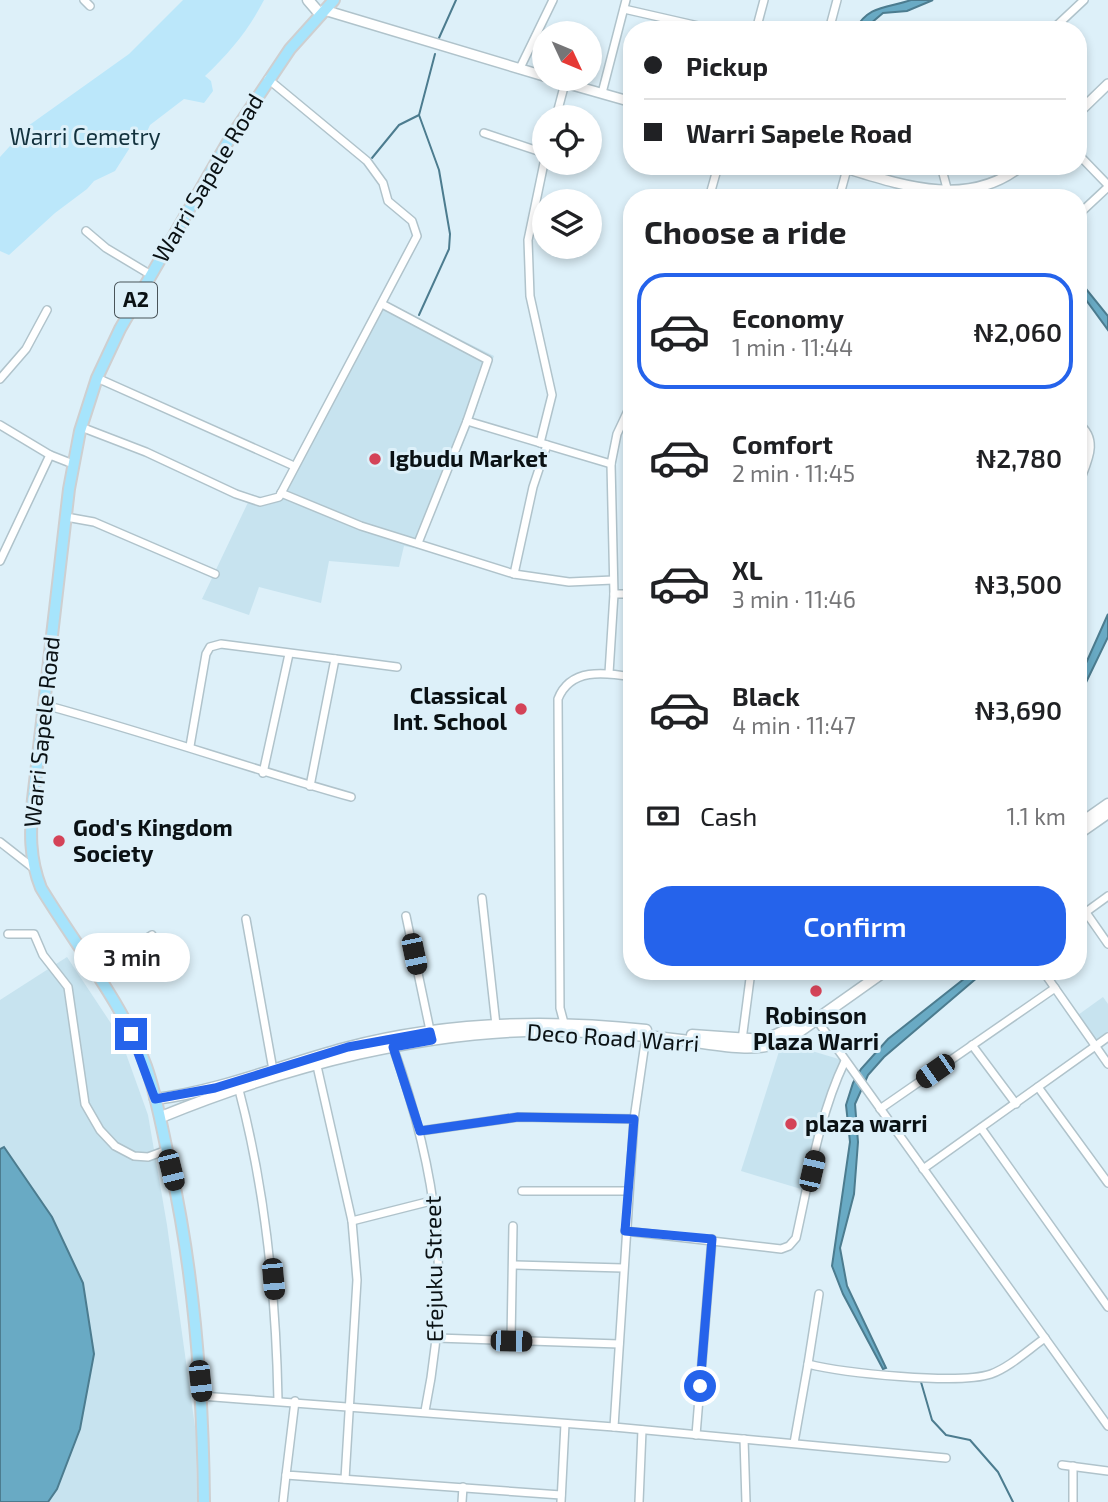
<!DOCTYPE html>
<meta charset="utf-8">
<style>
:root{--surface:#fff;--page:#f6f6f6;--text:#202124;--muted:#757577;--line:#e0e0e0;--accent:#2563eb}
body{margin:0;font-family:"Exo 2",sans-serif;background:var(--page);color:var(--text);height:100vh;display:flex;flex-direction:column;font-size:26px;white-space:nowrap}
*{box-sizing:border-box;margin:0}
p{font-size:23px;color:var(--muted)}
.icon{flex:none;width:38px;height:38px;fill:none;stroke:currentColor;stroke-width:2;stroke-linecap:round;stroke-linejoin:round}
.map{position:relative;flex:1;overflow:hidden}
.drawer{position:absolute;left:623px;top:189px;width:464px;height:791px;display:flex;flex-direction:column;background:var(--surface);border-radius:28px;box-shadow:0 4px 10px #0003}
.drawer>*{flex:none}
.banner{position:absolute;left:623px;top:21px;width:464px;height:154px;border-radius:28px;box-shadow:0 4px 10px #0003;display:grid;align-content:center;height:154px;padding:0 21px;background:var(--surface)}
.needle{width:46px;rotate:134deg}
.fabs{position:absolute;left:532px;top:21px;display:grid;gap:14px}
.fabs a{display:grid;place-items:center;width:70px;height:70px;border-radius:50%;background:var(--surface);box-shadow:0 4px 10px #0003;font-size:35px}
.end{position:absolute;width:32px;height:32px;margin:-16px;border:9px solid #2563eb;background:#fff;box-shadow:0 0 0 4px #fff}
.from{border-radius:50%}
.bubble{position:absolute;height:49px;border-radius:24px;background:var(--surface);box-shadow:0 4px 10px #0003;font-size:23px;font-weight:600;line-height:49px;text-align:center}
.car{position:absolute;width:21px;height:42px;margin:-21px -10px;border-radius:9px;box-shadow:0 0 5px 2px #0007;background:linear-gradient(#222 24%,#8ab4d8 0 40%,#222 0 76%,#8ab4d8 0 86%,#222 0)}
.banner b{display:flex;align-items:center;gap:24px;height:66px;font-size:26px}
.banner b+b{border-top:2px solid var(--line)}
.banner i{width:18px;height:18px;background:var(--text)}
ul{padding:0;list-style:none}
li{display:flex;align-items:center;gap:21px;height:116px;margin:0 14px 10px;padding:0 7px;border:4px solid transparent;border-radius:28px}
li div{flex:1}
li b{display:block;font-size:26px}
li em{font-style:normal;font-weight:600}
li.current{border-color:var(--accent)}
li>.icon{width:63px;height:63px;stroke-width:1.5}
h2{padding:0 21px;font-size:32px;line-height:84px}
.pay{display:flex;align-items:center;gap:18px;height:77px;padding:0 21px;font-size:26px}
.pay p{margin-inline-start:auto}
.cta{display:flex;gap:14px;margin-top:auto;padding:14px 21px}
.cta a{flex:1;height:80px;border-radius:28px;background:var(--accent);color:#fff;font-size:28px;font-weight:600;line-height:80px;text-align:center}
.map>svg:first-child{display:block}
.built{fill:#c7e3ef}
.green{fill:#bbe7fa}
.water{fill:#69aac4;stroke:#4c7c8f;stroke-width:2}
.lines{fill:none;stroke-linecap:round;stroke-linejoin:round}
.stream{stroke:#4c7c8f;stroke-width:2}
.minor-casing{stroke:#b0c3cb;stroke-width:10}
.tertiary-casing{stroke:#b0c3cb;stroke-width:12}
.secondary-casing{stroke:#b0c3cb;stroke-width:13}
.trunk-casing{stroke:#cecfd0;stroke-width:14}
.minor{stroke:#fff;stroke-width:7}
.tertiary{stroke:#fff;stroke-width:9}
.secondary{stroke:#fff;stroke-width:10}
.trunk{stroke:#a6e4fc;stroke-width:10}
.route{stroke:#2563eb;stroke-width:9}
.poi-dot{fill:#d44358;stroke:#ddf0f9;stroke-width:2.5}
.labels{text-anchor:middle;stroke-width:6;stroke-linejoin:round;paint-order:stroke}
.shield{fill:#ddf0f9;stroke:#495459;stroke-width:2}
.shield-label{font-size:21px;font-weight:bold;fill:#0a1114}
.park-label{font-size:23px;fill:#13323e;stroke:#ddf0f9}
.street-label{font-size:23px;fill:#0a1114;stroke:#ddf0f9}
.poi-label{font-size:23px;font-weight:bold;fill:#0a1114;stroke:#ddf0f9;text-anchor:start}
</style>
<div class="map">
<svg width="1108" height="1502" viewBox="0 0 1108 1502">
<rect width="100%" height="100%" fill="#ddf0f9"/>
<g class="built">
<polygon points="379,299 494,356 471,425 420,549 404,546 399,567 329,561 321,603 259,587 249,615 202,599 252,494 265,500 276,494"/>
<polygon points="67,957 120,1037 148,1115 167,1225 196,1434 197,1502 48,1502 57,1489 80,1429 94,1353 83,1283 52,1217 4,1148 0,1149 0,1000"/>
<polygon points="1103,997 1108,1004 1108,1032 1096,1040 1078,1015"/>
<polygon points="782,1042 842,1060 801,1189 741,1171"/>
</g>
<path class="green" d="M183,0H264C248,31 230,52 205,76L211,81L213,91L204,103L184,99L150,125L145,136L128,144L129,149L115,171L94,181L87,189L55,213L9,255L0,251V157L28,126L129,54Z"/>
<g class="water">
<path d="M911,0H933L907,11L883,13L863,30H855C868,5 888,8 911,0Z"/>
<polygon points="1078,279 1108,316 1108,330 1078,289"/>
<polygon points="1108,614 1108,637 1078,699 1078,681"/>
<polygon points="974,971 985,971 884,1057 868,1075 855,1104 858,1142 854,1194 840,1248 847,1286 886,1368 883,1369 843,1294 832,1266 850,1142 846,1105 853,1083 861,1069 888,1039"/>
<polygon points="4,1147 52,1217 83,1283 94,1354 80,1429 57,1489 48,1502 0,1502 0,1149"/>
</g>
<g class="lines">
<g class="stream">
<polyline points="439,38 456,0"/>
<polyline points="372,158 399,125 419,115"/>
<polyline points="419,315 449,249 450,234 439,170 419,115 435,54"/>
<polyline points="921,1382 932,1420 946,1435 970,1440 998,1472 1013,1502"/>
</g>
<defs>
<g id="minor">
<polyline points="84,0 90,6"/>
<polyline points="624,9 716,30"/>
<polyline points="756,30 764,0"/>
<polyline points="829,30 837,0"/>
<polyline points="1052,30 1084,0"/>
<polyline points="520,68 553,0"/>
<polyline points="602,93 626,0"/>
<polyline points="556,117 565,83"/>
<polyline points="484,133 544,153"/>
<polyline points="1078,154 1108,185"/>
<polyline points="941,166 948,192"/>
<polyline points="709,198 718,166"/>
<polyline points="839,198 847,169"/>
<polyline points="1078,215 1108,187"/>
<polyline points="86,231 106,248 151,275"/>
<polyline points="382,304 488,360 467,421 418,543"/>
<polyline points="97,378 294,466"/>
<polyline points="0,379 26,349 47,310"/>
<polyline points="467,421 611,464"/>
<path d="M1078,423C1101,441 1086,463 1078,486"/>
<polyline points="0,425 50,455 73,464"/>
<polyline points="81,427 146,452 236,494 260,502 279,497 417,236 412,221 388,201 383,183 367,161 268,79"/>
<polyline points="540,443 552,395 530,296 528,240 544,163"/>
<polyline points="281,493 361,526 514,574 569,582 613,580"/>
<polyline points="66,517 94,522 215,574"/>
<polyline points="0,561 50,455"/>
<polyline points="514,574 533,487 547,445"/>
<polyline points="614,594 632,594"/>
<polyline points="609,673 614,594 611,464 617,434 632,402"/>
<path d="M45,705C148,733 248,768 351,797"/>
<polyline points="190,746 206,654 210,647 221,644 397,667"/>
<polyline points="263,773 289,654"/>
<polyline points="310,786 335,659"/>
<polyline points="0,842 32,867"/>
<polyline points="482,898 496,1025"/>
<polyline points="1078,901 1108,944"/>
<polyline points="1086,912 1108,896"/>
<polyline points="406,916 431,1035"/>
<polyline points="246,919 273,1070"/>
<polyline points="8,934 34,934 43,955 68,987 85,1104 100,1130 115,1146 134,1156 148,1157 167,1150"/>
<polyline points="1043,971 1108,1064"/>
<polyline points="94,972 152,935"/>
<polyline points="816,1019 1108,1426"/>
<path d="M564,1023L560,1008L558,699C570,668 604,672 632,677"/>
<polyline points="646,1036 634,1119 614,1427 946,1458"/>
<polyline points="742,1040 751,971"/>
<polyline points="972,1045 1016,1104"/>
<path d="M393,1047C438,1173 452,1279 425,1411"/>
<polyline points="317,1066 352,1221 357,1280 345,1479"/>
<polyline points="1038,1087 1108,1183"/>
<path d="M239,1090C266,1192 276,1294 278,1400"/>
<polyline points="880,1109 1055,988"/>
<polyline points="981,1128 1108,1307"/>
<polyline points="420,1131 518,1117 634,1119"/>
<polyline points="923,1169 1108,1037"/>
<polyline points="522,1191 629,1191"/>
<polyline points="352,1221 435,1200"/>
<path d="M625,1231L781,1249L789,1246L796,1238C809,1180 819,1115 845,1061"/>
<polyline points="515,1265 623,1268"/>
<polyline points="437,1338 619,1344"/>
<polyline points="511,1341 513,1226"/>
<polyline points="808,1364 819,1294"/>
<polyline points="201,1396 614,1427"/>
<polyline points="295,1401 286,1475 561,1495"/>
<polyline points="696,1435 712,1239"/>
<polyline points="744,1439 746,1502"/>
<path d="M794,1443L808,1364C843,1373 959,1385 991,1374C1010,1367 1028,1350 1045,1338"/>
<polyline points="1062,1465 1108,1471"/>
<polyline points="1073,1466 1073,1502"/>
<polyline points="283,1502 286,1475"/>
<polyline points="462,1502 463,1487"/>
<polyline points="561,1502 565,1424"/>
<polyline points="639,1502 642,1430"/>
</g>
<g id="tertiary">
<polyline points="324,10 544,76"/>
<polyline points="551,79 632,102"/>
<polyline points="1078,113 1108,84"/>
<path d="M839,166C898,184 967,210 1021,166"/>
</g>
<g id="secondary">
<polyline points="308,0 320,14"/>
<polyline points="1078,825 1108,804"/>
<polyline points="1078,834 1108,813"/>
<polyline points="692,1035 765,1040 799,1024"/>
<path d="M155,1099C221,1091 281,1065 345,1048C443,1022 545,1019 646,1030"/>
<path d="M161,1117C283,1067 432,1027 564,1031C603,1032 643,1035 681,1040C716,1044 751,1054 786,1041L885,971"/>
</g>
<path id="trunk" d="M204,1502C203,1391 195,1278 171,1169C163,1135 158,1100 146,1066C122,1002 76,946 41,888C29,858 30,831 33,799L69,489L80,431L97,378L120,329L229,140L290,49L334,0"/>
</defs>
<use href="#minor" class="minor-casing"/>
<use href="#tertiary" class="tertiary-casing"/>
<use href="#secondary" class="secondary-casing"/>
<use href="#trunk" class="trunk-casing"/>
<use href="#minor" class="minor"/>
<use href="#tertiary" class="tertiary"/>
<use href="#secondary" class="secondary"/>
<use href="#trunk" class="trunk"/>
</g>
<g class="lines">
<polyline class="route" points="131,1034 155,1099 215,1088 348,1047 430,1032 432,1040 393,1047 420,1131 518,1117 634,1119 625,1231 712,1239 700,1386"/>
</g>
<g class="poi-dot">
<circle cx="375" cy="459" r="7"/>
<circle cx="521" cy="709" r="7"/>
<circle cx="59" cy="841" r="7"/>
<circle cx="816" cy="991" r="7"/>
<circle cx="791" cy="1124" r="7"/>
</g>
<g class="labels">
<rect class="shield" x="115" y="282.5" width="42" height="35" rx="5"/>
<g class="shield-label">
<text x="136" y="307">A2</text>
</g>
<g class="park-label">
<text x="85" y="145">Warri Cemetry</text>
</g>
<g class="street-label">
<text transform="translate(208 178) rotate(-59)" y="8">Warri Sapele Road</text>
<text transform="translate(42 732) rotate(-84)" y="8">Warri Sapele Road</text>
<text transform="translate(613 1038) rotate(4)" y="8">Deco Road Warri</text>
<text transform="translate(434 1269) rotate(-91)" y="8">Efejuku Street</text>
</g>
<g class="poi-label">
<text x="389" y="467">Igbudu Market</text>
<text x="507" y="704" text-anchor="end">Classical<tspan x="507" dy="26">Int. School</tspan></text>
<text x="73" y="836">God's Kingdom<tspan x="73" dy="26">Society</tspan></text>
<text x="816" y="1024" text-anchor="middle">Robinson<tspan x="816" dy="26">Plaza Warri</tspan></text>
<text x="805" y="1132">plaza warri</text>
</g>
</g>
</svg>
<div class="fabs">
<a><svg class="needle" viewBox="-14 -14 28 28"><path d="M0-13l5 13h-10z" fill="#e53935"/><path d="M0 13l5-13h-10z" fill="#757577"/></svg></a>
<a><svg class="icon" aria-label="locate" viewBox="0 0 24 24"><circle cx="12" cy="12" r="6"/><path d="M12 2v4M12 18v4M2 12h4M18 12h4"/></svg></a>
<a><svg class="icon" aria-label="layers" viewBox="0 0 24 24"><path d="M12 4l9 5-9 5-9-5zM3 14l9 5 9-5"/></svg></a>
</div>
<i class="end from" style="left:700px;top:1386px"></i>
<i class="end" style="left:131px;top:1034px"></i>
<div class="bubble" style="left:74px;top:933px;width:116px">3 min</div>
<i class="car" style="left:414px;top:954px;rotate:168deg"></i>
<i class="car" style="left:935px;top:1071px;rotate:235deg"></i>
<i class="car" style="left:171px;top:1170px;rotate:166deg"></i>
<i class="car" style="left:812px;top:1171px;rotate:13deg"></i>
<i class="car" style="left:273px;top:1279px;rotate:175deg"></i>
<i class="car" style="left:511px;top:1341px;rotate:91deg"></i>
<i class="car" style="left:200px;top:1381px;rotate:174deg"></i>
<div class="banner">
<b><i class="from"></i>Pickup</b>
<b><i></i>Warri Sapele Road</b>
</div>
<section class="drawer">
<h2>Choose a ride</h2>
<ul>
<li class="current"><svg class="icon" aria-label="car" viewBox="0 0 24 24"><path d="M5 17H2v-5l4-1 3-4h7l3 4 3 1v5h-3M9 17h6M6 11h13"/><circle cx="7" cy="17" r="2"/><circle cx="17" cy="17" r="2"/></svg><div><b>Economy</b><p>1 min · 11:44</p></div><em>₦2,060</em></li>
<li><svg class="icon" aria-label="car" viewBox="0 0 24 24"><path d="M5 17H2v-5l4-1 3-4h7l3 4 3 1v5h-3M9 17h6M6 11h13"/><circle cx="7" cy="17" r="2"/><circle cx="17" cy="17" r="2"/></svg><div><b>Comfort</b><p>2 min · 11:45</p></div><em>₦2,780</em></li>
<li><svg class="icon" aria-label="car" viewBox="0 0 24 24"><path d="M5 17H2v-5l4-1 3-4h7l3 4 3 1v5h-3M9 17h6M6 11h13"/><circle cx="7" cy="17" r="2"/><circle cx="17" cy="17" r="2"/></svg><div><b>XL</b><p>3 min · 11:46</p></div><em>₦3,500</em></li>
<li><svg class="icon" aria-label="car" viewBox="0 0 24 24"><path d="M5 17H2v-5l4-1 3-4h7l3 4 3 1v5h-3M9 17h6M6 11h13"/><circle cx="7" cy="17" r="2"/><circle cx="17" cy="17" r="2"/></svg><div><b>Black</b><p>4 min · 11:47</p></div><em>₦3,690</em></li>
</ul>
<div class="pay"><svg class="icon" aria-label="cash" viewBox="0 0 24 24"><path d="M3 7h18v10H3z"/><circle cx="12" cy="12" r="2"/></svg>Cash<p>1.1 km</p></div>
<div class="cta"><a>Confirm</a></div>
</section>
</div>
